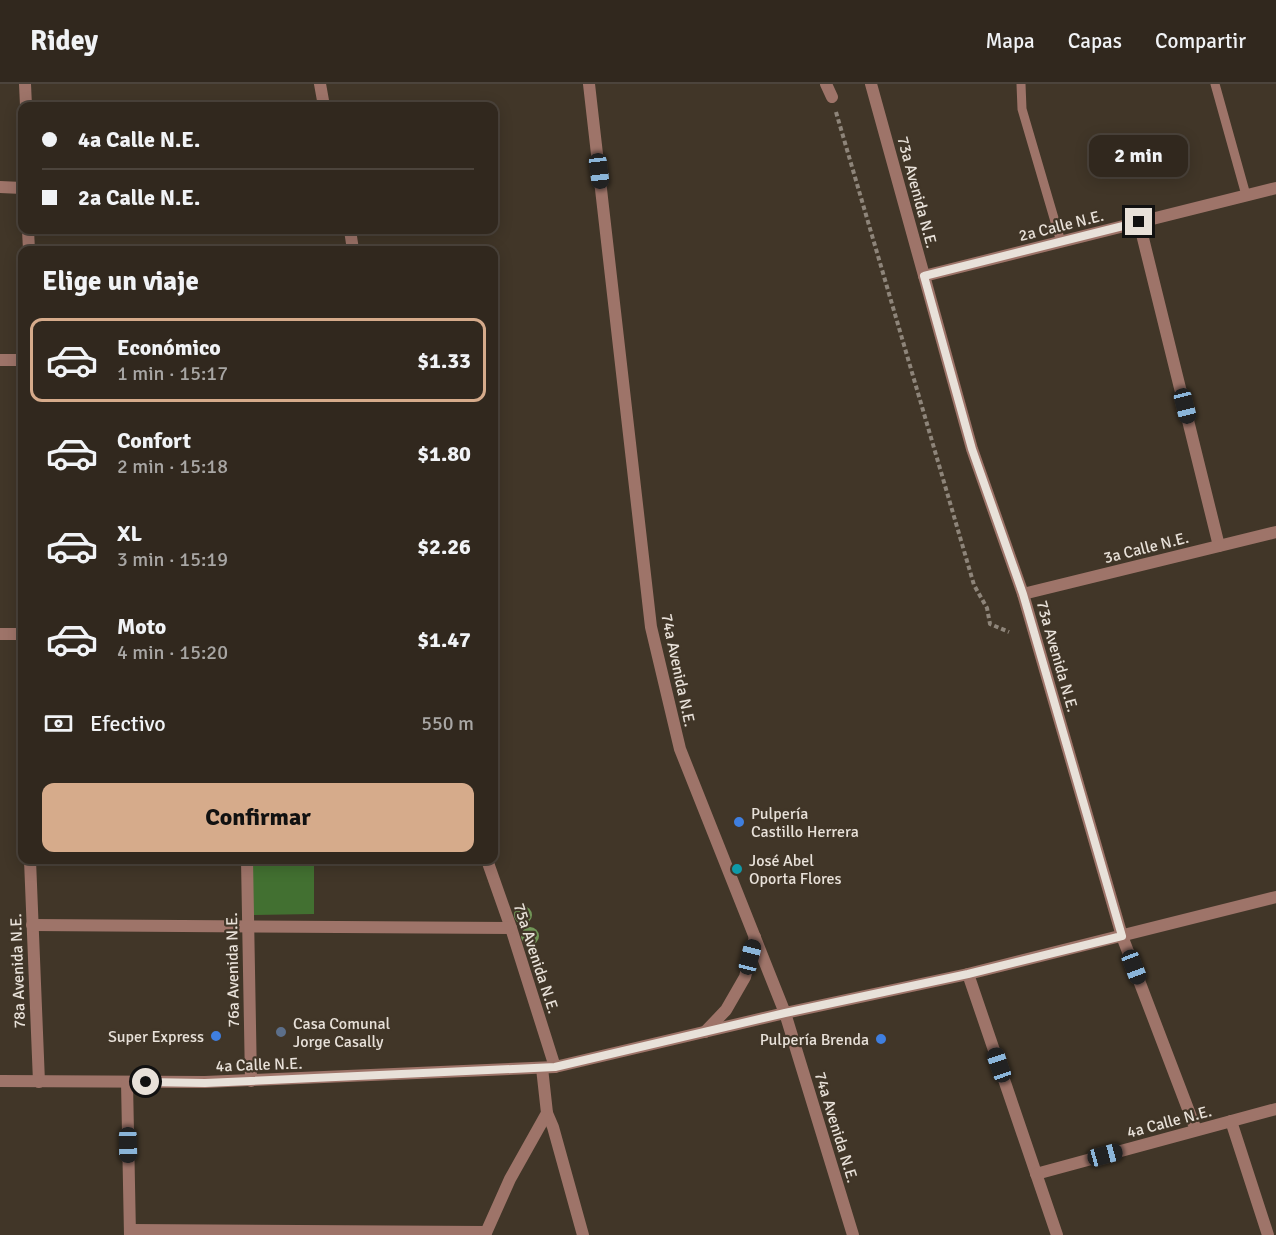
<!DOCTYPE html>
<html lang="es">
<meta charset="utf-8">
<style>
:root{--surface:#31281e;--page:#393027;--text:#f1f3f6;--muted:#a8a6a4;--line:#4c443c;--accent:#d6ab8b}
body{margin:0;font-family:Signika,sans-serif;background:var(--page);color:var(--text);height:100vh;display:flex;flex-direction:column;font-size:22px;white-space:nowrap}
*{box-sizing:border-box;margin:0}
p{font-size:20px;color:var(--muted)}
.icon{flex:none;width:33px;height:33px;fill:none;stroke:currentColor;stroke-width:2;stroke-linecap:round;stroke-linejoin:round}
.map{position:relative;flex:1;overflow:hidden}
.details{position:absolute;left:18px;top:162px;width:480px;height:618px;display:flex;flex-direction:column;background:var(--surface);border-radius:12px;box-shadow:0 3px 15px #0003,0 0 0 2px var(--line)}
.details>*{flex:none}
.hud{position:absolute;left:18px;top:18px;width:480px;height:132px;border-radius:12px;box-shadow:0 3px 15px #0003,0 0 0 2px var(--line);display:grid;align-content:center;height:132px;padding:0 24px;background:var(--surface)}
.end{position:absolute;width:27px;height:27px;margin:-14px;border:8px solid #e8e1d9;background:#111;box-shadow:0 0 0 3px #111}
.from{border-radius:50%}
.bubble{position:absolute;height:42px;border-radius:12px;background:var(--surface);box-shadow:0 3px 15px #0003,0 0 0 2px var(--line);font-size:20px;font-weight:800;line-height:42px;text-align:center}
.car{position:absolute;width:18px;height:36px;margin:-18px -9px;border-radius:8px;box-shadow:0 0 4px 2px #0007;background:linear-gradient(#222 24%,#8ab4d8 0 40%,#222 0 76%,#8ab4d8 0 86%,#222 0)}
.hud b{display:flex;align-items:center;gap:21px;height:57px;font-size:22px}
.hud b+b{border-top:2px solid var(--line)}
.hud i{width:15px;height:15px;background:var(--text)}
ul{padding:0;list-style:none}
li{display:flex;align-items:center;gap:18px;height:84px;margin:0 12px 9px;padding:0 12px;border:3px solid transparent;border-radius:12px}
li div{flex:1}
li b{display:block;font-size:22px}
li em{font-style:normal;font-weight:800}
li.on{border-color:var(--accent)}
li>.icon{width:54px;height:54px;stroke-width:1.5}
h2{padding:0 24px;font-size:27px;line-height:72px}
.pay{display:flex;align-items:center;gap:15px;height:66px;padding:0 24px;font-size:22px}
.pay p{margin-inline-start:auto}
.button{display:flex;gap:12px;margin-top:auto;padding:12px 24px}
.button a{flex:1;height:69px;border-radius:12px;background:var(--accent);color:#111;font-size:24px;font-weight:800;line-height:69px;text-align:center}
header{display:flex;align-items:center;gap:36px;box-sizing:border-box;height:84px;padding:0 30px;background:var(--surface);border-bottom:2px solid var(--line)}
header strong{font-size:28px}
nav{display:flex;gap:33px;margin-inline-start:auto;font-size:21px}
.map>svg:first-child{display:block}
.green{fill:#427031}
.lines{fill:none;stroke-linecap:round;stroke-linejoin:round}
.path{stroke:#8e857a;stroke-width:4;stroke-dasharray:4.5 3;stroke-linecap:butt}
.lane{stroke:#9e7469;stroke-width:9}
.street{stroke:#9e7469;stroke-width:12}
.tree{fill:#719657}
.route{stroke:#e8e1d9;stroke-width:8}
.shop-dot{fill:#3f7fe0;stroke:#413628;stroke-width:2}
.culture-dot{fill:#0f9aa8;stroke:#413628;stroke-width:2}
.service-dot{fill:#5c6f8a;stroke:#413628;stroke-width:2}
.labels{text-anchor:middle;stroke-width:4.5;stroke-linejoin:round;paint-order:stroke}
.street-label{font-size:16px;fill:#e8e1d9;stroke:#413628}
.poi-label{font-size:16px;fill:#e8e1d9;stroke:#413628;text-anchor:start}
</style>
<header>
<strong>Ridey</strong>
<nav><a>Mapa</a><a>Capas</a><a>Compartir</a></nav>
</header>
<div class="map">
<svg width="1276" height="1151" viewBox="0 0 1276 1151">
<rect width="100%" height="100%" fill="#413628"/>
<polygon class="green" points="252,776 314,776 314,830 253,831"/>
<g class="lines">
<polyline class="path" points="836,28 974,501 987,524 990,540 1009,548"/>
<g class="lane">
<polyline points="1021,0 1022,25 1061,158"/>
<polyline points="1215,0 1246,111"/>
</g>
<g class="street">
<polyline points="25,0 26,22"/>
<polyline points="320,0 324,22"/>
<polyline points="589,0 651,543 680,665 785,929 853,1151"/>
<polyline points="826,0 832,13"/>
<polyline points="871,0 972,365 1023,510 1122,852 1196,1046"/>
<polyline points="0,103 22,104"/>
<polyline points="1139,138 1219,462"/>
<polyline points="28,146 29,166"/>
<polyline points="350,146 353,166"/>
<polyline points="924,192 1276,104"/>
<polyline points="0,276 22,276"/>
<polyline points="1023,510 1276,448"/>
<polyline points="0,550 22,550"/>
<polyline points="30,776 39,998"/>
<polyline points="247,776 251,997"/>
<polyline points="487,776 511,844 555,983"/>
<polyline points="32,841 511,844"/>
<polyline points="968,890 1057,1151"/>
<polyline points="705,948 726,926 745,893 755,853"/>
<polyline points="0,997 205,998 555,983 785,929 968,890 1276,813"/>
<polyline points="127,998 130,1151"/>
<polyline points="547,1029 553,1043 583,1151"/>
<polyline points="1231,1037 1268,1151"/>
<polyline points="1036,1090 1276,1025"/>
<polyline points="130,1146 486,1148"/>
<polyline points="485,1151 510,1095 547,1029 542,984"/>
</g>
</g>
<g class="tree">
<circle cx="523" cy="831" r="9"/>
<circle cx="530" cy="852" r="9"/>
</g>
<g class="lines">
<polyline class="route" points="146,998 205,999 555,983 785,929 968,890 1122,852 1023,510 972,365 924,192 1139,138"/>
</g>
<g class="shop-dot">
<circle cx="739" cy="738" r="6"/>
<circle cx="216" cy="952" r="6"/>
<circle cx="881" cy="955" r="6"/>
</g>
<circle class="culture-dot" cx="737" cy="785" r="6"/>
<circle class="service-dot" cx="281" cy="948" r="6"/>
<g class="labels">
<g class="street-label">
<text transform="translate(918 108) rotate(75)" y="6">73a Avenida N.E.</text>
<text transform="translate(1061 141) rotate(-14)" y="6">2a Calle N.E.</text>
<text transform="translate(1146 463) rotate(-14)" y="6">3a Calle N.E.</text>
<text transform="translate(1058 572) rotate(74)" y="6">73a Avenida N.E.</text>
<text transform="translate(679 586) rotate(78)" y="6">74a Avenida N.E.</text>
<text transform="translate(537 874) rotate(72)" y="6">75a Avenida N.E.</text>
<text transform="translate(232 886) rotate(-91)" y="6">76a Avenida N.E.</text>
<text transform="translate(17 887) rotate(-92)" y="6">78a Avenida N.E.</text>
<text transform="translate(259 980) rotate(-2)" y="6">4a Calle N.E.</text>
<text transform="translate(1169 1037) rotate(-15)" y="6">4a Calle N.E.</text>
<text transform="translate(837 1043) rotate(73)" y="6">74a Avenida N.E.</text>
</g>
<g class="poi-label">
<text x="751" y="735">Pulpería<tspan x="751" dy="18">Castillo Herrera</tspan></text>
<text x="749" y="782">José Abel<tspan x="749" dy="18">Oporta Flores</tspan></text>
<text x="293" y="945">Casa Comunal<tspan x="293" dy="18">Jorge Casally</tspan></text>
<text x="204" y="958" text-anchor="end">Super Express</text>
<text x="869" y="961" text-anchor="end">Pulpería Brenda</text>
</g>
</g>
</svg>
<i class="end from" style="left:146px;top:998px"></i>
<i class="end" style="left:1139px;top:138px"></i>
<div class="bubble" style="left:1089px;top:51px;width:99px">2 min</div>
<i class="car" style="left:599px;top:87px;rotate:173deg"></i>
<i class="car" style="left:1185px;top:322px;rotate:166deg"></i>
<i class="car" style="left:750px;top:873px;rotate:14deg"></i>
<i class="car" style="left:1134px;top:883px;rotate:159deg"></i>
<i class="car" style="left:999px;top:981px;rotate:341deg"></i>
<i class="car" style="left:128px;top:1061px;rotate:179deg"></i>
<i class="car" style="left:1105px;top:1071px;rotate:75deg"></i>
<div class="hud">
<b><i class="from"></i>4a Calle N.E.</b>
<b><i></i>2a Calle N.E.</b>
</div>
<section class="details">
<h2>Elige un viaje</h2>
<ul>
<li class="on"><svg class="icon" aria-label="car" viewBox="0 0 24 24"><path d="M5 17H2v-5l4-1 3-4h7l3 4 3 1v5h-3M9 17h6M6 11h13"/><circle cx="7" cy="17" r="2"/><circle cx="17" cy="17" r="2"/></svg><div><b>Económico</b><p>1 min · 15:17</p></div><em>$1.33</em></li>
<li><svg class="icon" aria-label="car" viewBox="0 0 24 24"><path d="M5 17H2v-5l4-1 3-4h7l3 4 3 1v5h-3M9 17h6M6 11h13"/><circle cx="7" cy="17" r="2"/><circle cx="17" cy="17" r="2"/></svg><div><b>Confort</b><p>2 min · 15:18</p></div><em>$1.80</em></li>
<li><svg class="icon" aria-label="car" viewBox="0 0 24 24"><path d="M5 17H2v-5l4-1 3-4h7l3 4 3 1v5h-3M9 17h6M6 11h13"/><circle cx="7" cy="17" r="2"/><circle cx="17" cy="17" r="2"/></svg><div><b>XL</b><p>3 min · 15:19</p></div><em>$2.26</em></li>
<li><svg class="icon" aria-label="car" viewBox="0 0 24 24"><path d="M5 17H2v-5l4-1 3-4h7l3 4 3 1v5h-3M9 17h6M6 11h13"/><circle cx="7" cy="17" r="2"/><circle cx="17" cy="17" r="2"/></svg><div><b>Moto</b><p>4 min · 15:20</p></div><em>$1.47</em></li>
</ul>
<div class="pay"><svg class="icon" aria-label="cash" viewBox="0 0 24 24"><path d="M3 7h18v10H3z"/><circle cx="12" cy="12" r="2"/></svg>Efectivo<p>550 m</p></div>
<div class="button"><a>Confirmar</a></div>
</section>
</div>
